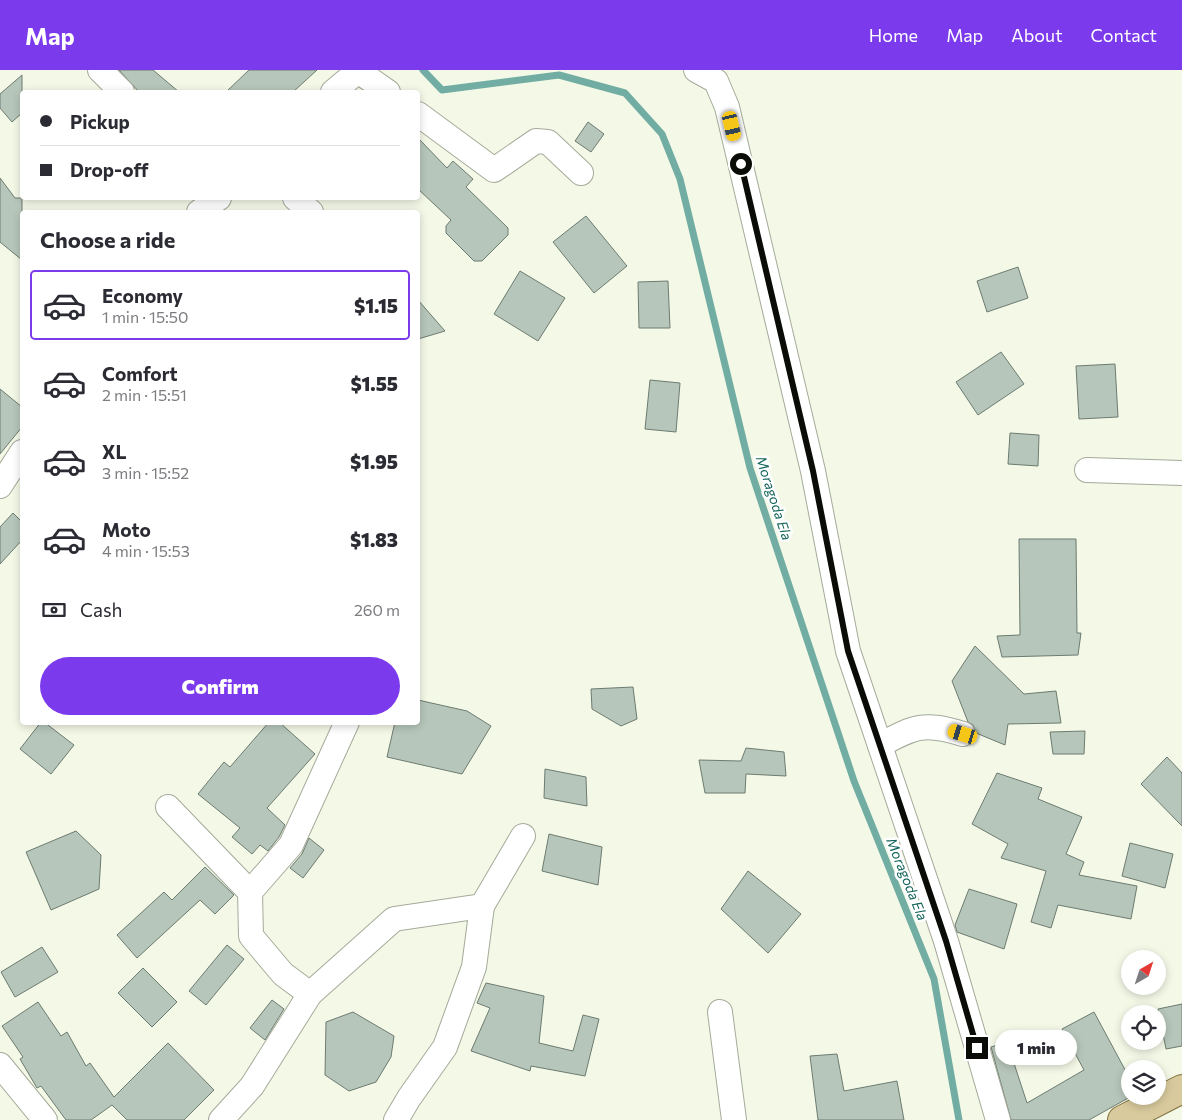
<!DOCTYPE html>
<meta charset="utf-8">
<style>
:root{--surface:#fff;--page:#f7f7f7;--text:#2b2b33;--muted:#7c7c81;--line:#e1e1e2;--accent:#7c3aed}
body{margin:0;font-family:Commissioner,sans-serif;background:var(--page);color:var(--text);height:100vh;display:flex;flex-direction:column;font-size:19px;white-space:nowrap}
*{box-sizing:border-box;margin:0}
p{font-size:16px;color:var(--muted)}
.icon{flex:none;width:28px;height:28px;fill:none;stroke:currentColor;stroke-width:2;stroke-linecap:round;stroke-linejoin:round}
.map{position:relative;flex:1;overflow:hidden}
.side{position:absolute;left:20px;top:140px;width:400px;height:515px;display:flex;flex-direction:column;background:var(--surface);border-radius:5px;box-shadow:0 2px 8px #0003}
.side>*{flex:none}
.banner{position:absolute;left:20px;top:20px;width:400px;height:110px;border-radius:5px;box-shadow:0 2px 8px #0003;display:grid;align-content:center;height:110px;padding:0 20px;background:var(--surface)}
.needle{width:32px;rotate:39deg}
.tools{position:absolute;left:1121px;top:880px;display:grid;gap:10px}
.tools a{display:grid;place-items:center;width:45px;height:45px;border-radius:50%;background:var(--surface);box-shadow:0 2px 8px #0003;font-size:25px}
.end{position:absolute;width:22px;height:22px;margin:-11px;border:6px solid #0a0c07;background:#fff;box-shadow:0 0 0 2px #fff}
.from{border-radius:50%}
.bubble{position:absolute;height:35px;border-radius:18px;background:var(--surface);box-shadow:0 2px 8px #0003;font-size:16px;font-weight:800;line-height:35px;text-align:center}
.car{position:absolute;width:15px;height:30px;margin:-15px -8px;border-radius:6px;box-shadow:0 0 4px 1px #0007;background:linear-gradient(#f5c518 24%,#345 0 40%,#f5c518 0 76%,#345 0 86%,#f5c518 0)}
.banner b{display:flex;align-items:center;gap:18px;height:48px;font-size:19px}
.banner b+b{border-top:1px solid var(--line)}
.banner i{width:12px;height:12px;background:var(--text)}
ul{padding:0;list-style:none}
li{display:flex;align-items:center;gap:15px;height:70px;margin:0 10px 8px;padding:0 10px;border:2px solid transparent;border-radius:5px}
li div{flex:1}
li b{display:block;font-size:19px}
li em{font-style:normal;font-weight:800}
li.selected{border-color:var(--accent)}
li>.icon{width:45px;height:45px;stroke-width:1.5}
h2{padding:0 20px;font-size:22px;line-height:60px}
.pay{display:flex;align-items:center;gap:12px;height:55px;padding:0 20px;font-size:19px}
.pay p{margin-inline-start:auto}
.button{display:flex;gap:10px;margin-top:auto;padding:10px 20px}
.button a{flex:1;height:58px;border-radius:30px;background:var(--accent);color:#fff;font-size:20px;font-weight:800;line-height:58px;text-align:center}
header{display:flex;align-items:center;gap:30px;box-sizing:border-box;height:70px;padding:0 25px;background:var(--accent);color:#fff}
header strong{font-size:24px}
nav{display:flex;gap:28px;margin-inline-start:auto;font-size:18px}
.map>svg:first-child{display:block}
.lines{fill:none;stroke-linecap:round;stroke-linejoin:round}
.stream{stroke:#71ada2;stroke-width:7}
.building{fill:#b7c6ba;stroke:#6d7b70}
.street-casing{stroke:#a5ab9a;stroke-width:26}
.primary-casing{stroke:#80703e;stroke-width:30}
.street{stroke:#fff;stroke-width:24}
.primary{stroke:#d9ca9d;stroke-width:28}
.route{stroke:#0a0c07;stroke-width:6}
.labels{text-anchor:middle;stroke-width:5;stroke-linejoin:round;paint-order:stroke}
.water-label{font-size:14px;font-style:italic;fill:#14655a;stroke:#fff}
</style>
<header>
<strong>Map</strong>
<nav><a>Home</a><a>Map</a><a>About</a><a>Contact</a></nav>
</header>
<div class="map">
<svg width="1182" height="1050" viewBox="0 0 1182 1050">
<rect width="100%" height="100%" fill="#f3f8e7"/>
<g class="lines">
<polyline class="stream" points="423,0 442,20 559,5 625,23 662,64 680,109 750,398 854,711 934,909 959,1050"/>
</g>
<g class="building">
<polygon points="119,0 153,0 179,22 139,22"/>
<polygon points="249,0 317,0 293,22 226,22"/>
<polygon points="22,5 22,43 12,52 0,38 0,24"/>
<polygon points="588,52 604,64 591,82 575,71"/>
<polygon points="418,68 447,98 453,91 473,109 466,117 508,158 508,165 482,191 474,191 446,163 446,156 451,150 418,119"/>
<polygon points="0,108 15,128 22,128 22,190 0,172"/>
<polygon points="586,146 627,196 594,223 553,172"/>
<polygon points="1018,197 1028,228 987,242 977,211"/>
<polygon points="520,201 565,228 538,271 494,244"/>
<polygon points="668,211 670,258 639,258 638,212"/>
<polygon points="418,230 445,261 418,269"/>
<polygon points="1001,282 1024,314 978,345 956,312"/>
<polygon points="1115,294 1118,347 1079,349 1076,296"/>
<polygon points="650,310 680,313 676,362 645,359"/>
<polygon points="0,319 22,337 22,357 0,384"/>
<polygon points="1010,363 1039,365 1038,396 1008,394"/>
<polygon points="13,443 22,452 22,470 0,494 0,457"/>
<polygon points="1019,469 1076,469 1077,563 1081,563 1078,585 1002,587 997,566 1020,565"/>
<polygon points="975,576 1024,624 1056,621 1061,653 1008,654 1005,675 976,663 973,655 968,652 952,611"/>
<polygon points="633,617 637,649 621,656 592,639 591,619"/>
<polygon points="418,630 467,641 491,656 462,704 387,687 395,652 418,652"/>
<polygon points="41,652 44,652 74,675 51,704 20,679"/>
<polygon points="269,652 279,652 315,684 267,738 285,755 279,767 268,781 260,775 252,784 232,767 240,758 198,724 224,692 230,697"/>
<polygon points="1085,661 1084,684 1053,684 1050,662"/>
<polygon points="746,678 784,682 786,706 746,704 745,723 705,723 699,690 741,691"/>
<polygon points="1167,687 1182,703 1182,756 1141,714"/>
<polygon points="545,699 586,707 587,736 544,728"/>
<polygon points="997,703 1042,718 1038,729 1082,747 1066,784 1084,792 1079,805 1137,816 1131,849 1058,835 1051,858 1031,852 1046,801 1001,788 1008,774 972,754"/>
<polygon points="76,761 101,785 99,819 51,840 26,782"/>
<polygon points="549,764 602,777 598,815 542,801"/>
<polygon points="309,768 324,780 303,808 290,798 302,784"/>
<polygon points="1130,773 1173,784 1165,818 1122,806"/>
<polygon points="205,797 234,825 215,844 200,830 137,888 117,865 164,822 172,830"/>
<polygon points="748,801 801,844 768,883 721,839"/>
<polygon points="969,819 1017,834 1004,879 957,862 955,855"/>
<polygon points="227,875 244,889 206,935 189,921"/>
<polygon points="42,877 58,902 15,927 1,902"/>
<polygon points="143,898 177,932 152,957 118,923"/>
<polygon points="486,913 544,926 539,973 573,981 583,945 599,949 585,1006 531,996 530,1001 471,981 490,938 477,933"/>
<polygon points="272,930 284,939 265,970 250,958"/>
<polygon points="38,932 61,966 67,962 86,996 90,993 114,1027 168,973 214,1020 184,1050 127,1050 112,1035 91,1050 66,1050 41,1016 37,1018 20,989 23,987 2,956"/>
<polygon points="1182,934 1182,976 1166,979 1158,939"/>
<polygon points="353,942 394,966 391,987 376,1012 349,1021 325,1005 326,952"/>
<polygon points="1094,942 1130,1009 1130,1027 1089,1050 1011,1050 991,977 1007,972 1027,1033 1084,1000 1062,959"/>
<polygon points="837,984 844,1021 897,1011 904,1050 818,1050 810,986"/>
</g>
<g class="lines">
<defs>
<g id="street">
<polyline points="100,0 122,22"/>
<polyline points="696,0 716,11 727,37 813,401 848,581 946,871 998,1050"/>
<polyline points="333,22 358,1 388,22"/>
<polyline points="418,44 494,100 536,71 548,72 581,103"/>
<polyline points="295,128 311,142"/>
<polyline points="199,142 219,128"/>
<polyline points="1087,400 1182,403"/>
<polyline points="0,416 22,382"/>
<path d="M880,675C915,656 924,652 963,664"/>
<polyline points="168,737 250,822"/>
<polyline points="310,924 283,904 251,866 250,822 291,775 347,652"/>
<polyline points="720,942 734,1050"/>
<polyline points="0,995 45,1050"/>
<polyline points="221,1050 252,1016 310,924 394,849 482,836 523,766"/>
<polyline points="396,1050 409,1028 445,977 474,897 482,836"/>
</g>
<polyline id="primary" points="1122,1050 1182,1019"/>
</defs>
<use href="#street" class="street-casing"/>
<use href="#primary" class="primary-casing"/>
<use href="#street" class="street"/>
<use href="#primary" class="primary"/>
</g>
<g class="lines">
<polyline class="route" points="741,94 813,401 848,581 946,871 977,978"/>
</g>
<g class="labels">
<g class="water-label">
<text transform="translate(774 428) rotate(72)" y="5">Moragoda Ela</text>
<text transform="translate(907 809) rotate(68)" y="5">Moragoda Ela</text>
</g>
</g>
</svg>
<div class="tools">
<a><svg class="needle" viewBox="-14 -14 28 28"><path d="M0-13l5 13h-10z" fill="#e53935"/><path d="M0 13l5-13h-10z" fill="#7c7c81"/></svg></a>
<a><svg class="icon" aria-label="locate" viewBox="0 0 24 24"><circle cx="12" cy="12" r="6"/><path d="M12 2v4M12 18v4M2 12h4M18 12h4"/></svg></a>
<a><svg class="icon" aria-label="layers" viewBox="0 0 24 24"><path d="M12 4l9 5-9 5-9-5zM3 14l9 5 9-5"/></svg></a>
</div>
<i class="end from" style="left:741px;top:94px"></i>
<i class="end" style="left:977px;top:978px"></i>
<div class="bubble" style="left:995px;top:960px;width:82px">1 min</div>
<i class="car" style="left:732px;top:56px;rotate:167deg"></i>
<i class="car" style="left:963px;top:664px;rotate:287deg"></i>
<div class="banner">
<b><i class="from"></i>Pickup</b>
<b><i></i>Drop-off</b>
</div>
<section class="side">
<h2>Choose a ride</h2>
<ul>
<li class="selected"><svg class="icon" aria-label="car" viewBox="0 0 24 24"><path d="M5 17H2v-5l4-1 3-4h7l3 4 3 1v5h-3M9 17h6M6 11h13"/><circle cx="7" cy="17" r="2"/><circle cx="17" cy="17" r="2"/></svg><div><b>Economy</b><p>1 min · 15:50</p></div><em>$1.15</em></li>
<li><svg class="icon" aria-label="car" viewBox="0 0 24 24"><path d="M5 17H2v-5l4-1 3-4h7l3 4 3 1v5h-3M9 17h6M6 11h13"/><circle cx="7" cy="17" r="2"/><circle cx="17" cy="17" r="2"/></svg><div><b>Comfort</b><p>2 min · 15:51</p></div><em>$1.55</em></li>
<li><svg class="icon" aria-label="car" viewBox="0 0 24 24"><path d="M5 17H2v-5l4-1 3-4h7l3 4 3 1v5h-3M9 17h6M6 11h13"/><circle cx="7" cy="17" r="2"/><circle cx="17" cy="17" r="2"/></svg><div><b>XL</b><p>3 min · 15:52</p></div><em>$1.95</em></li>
<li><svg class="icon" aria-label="car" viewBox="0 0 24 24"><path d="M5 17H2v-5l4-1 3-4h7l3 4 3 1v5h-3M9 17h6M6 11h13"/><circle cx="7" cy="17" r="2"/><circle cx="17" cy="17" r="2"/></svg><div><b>Moto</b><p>4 min · 15:53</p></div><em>$1.83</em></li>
</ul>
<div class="pay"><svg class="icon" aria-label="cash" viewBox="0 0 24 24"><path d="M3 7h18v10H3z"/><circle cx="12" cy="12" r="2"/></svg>Cash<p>260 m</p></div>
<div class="button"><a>Confirm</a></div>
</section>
</div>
